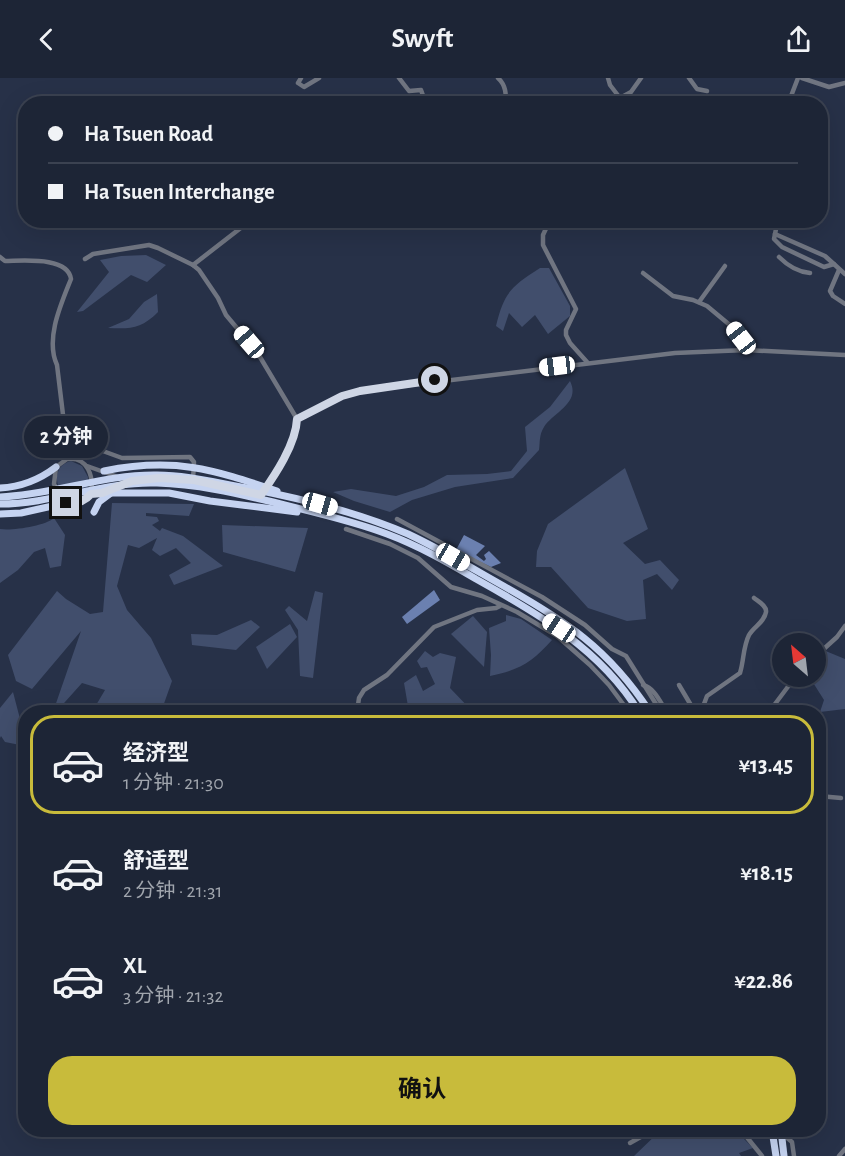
<!DOCTYPE html>
<html lang="zh">
<meta charset="utf-8">
<style>
:root{--surface:#1d2536;--page:#252d3e;--text:#f1f3f6;--muted:#a0a5ad;--line:#3b4251;--accent:#c8bb3b}
body{margin:0;font-family:"Alegreya Sans","Noto Sans SC",sans-serif;background:var(--page);color:var(--text);height:100vh;display:flex;flex-direction:column;font-size:22px;white-space:nowrap}
*{box-sizing:border-box;margin:0}
p{font-size:20px;color:var(--muted)}
.icon{flex:none;width:33px;height:33px;fill:none;stroke:currentColor;stroke-width:2;stroke-linecap:round;stroke-linejoin:round}
.map{position:relative;flex:1;overflow:hidden}
.details{position:absolute;left:18px;top:627px;width:808px;height:432px;display:flex;flex-direction:column;background:var(--surface);border-radius:24px;box-shadow:0 6px 24px #0002,0 0 0 2px var(--line)}
.details>*{flex:none}
.hud{position:absolute;left:18px;top:18px;width:810px;height:132px;border-radius:24px;box-shadow:0 6px 24px #0002,0 0 0 2px var(--line);display:grid;align-content:center;height:132px;padding:0 30px;background:var(--surface)}
.needle{width:39px;rotate:332deg}
.tools{position:absolute;left:772px;top:555px;display:grid;gap:12px}
.tools a{display:grid;place-items:center;width:54px;height:54px;border-radius:50%;background:var(--surface);box-shadow:0 6px 24px #0002,0 0 0 2px var(--line);font-size:30px}
.end{position:absolute;width:27px;height:27px;margin:-14px;border:8px solid #cfd6e5;background:#111;box-shadow:0 0 0 3px #111}
.from{border-radius:50%}
.bubble{position:absolute;height:42px;border-radius:21px;background:var(--surface);box-shadow:0 6px 24px #0002,0 0 0 2px var(--line);font-size:20px;font-weight:700;line-height:42px;text-align:center}
.car{position:absolute;width:18px;height:36px;margin:-18px -9px;border-radius:8px;box-shadow:0 0 4px 2px #0007;background:linear-gradient(#fff 24%,#345 0 40%,#fff 0 76%,#345 0 86%,#fff 0)}
.hud b{display:flex;align-items:center;gap:21px;height:57px;font-size:22px}
.hud b+b{border-top:2px solid var(--line)}
.hud i{width:15px;height:15px;background:var(--text)}
ul{padding:10px 0 0;list-style:none}
li{display:flex;align-items:center;gap:18px;height:99px;margin:0 12px 9px;padding:0 18px;border:3px solid transparent;border-radius:24px}
li div{flex:1}
li b{display:block;font-size:22px}
li em{font-style:normal;font-weight:700}
li.active{border-color:var(--accent)}
li>.icon{width:54px;height:54px;stroke-width:1.5}
.action{display:flex;gap:12px;margin-top:auto;padding:12px 30px}
.action a{flex:1;height:69px;border-radius:24px;background:var(--accent);color:#111;font-size:24px;font-weight:700;line-height:69px;text-align:center}
header{display:flex;justify-content:space-between;align-items:center;height:78px;padding:0 30px;background:var(--surface);font-size:27px;font-weight:700}
.map>svg:first-child{display:block}
.green{fill:#414e6c}
.water{fill:#6b80b0}
.lines{fill:none;stroke-linecap:round;stroke-linejoin:round}
.minor{stroke:#707581;stroke-width:4.5}
.highway{stroke:#c5d3f1;stroke-width:7}
.route{stroke:#cfd6e5;stroke-width:8}
</style>
<header><svg class="icon" aria-label="back" viewBox="0 0 24 24"><path d="M15 5l-7 7 7 7"/></svg>Swyft<svg class="icon" aria-label="share" viewBox="0 0 24 24"><path d="M12 15V3M7 8l5-5 5 5M5 13v7h14v-7"/></svg></header>
<div class="map">
<svg width="845" height="1078" viewBox="0 0 845 1078">
<rect width="100%" height="100%" fill="#273148"/>
<g class="green">
<polygon points="146,177 166,187 147,204 131,197 83,233 77,234 109,194 100,182 121,178"/>
<path d="M540,190H549L570,228V238L548,256L535,237L522,249L509,235L503,253L496,248C504,214 512,208 540,190Z"/>
<path d="M157,216L158,234C141,251 131,251 108,250L129,241L144,224Z"/>
<path d="M570,303C581,325 554,334 544,349C539,357 540,364 539,372L513,400L455,409L412,422L390,434L354,423L333,414L351,411L396,418L424,409L447,397L487,396L511,393L527,373L525,349L550,329Z"/>
<path d="M71,383L82,388L88,399L87,414L77,421L64,420C55,407 52,388 71,383Z"/>
<polygon points="625,390 648,451 623,465 645,486 660,482 679,502 672,512 657,496 643,502 646,541 627,543 588,530 551,489 536,489 537,473 548,446"/>
<polygon points="112,425 194,426 189,438 146,435 146,438 157,439 159,443 152,447 160,453 162,450 183,458 223,488 174,507 169,497 191,485 176,470 160,478 152,472 157,460 139,470 128,467 117,508 127,532 151,560 172,603 161,634 92,634 105,612 82,605 56,634 53,634 81,553 32,611 16,603 8,577 57,513 66,521 90,536 103,534"/>
<path d="M54,440L65,457L61,488L50,490L45,470L34,474L18,492L0,505V451C12,453 45,448 54,440Z"/>
<polygon points="222,447 308,450 295,494 223,474"/>
<polygon points="315,513 323,515 313,600 300,598 298,552 285,532 289,528 307,543"/>
<path d="M506,537L521,541L552,562C532,584 520,592 490,598L491,577L489,550L506,543Z"/>
<polygon points="473,538 487,554 484,589 451,556"/>
<polygon points="251,542 260,549 236,572 192,567 191,556 217,557"/>
<polygon points="290,546 297,559 267,591 256,569"/>
<polygon points="816,569 845,581 845,631 820,634 824,622 812,603 799,605 802,599 816,598"/>
<polygon points="425,573 433,579 440,575 456,579 450,610 473,634 409,634 404,605 416,597 423,613 435,606 427,589 421,590 417,583"/>
<polygon points="13,614 25,660 25,668 5,664 1,658 0,660 0,630"/>
<polygon points="661,1052 735,1052 753,1070 739,1075 741,1078 634,1078"/>
</g>
<g class="water">
<polygon points="464,457 485,468 476,477 484,483 486,481 484,477 489,473 501,485 491,489 456,472"/>
<polygon points="434,512 440,522 407,546 402,539"/>
</g>
<g class="lines">
<g class="minor">
<polyline points="301,0 298,5 304,9 319,0"/>
<polyline points="399,0 409,13 421,12 426,26"/>
<path d="M498,0C506,7 506,16 506,26"/>
<polyline points="608,0 610,7 620,20 631,14 641,0"/>
<polyline points="689,0 697,11 707,13"/>
<polyline points="802,0 829,9 845,5"/>
<polyline points="788,26 798,0"/>
<polyline points="252,142 257,148 277,142"/>
<polyline points="550,142 543,157 543,167 576,231 566,252 566,257 570,265 587,284"/>
<polyline points="777,146 774,161 782,169 824,189 834,186"/>
<polyline points="775,156 825,178 845,196"/>
<path d="M0,179L5,183C22,183 68,178 71,201C61,226 45,261 57,287L64,345L74,370L92,369L122,380L190,379L194,384L193,402"/>
<path d="M779,179C788,188 797,194 810,195"/>
<polyline points="85,181 93,176 149,167 158,170 193,187 199,192 218,220 226,237 257,274 297,341"/>
<polyline points="193,187 251,142"/>
<polyline points="839,192 830,213 833,218 845,226"/>
<polyline points="643,195 673,218 693,222 707,228 731,248 745,268 743,272"/>
<polyline points="699,224 725,188"/>
<polyline points="297,341 342,318 360,313 675,275 746,272 845,277"/>
<path d="M67,381C88,378 94,399 91,416C84,425 74,427 63,423L54,406L56,389Z"/>
<polyline points="87,388 118,399"/>
<polyline points="141,402 172,401"/>
<polyline points="209,406 230,411"/>
<path d="M242,413L261,417C275,397 296,366 297,341"/>
<polyline points="397,441 542,519 585,547 612,571 626,578 661,634"/>
<polyline points="346,451 390,466 418,480 451,509 482,518 517,534 557,558 590,587 609,607 629,634"/>
<polyline points="816,578 837,559 845,548"/>
<path d="M643,607C656,611 660,625 667,634"/>
<polyline points="679,607 695,634"/>
<polyline points="357,634 359,620 364,612 387,597 434,549 477,532 496,530 500,528"/>
<path d="M701,634L707,618L740,595C744,582 743,569 749,557C754,548 764,545 766,534C767,528 759,524 754,520"/>
<polyline points="769,634 796,598"/>
<polyline points="819,718 841,720"/>
<polyline points="741,1052 762,1078"/>
<polyline points="780,1054 792,1064 794,1078"/>
<polyline points="630,1065 653,1052"/>
<polyline points="839,1078 845,1071"/>
</g>
<g class="highway">
<path d="M104,393C174,379 212,391 277,413"/>
<path d="M0,410C21,409 39,402 56,389"/>
<polyline points="101,415 169,415 210,423 297,434"/>
<path d="M0,419C53,417 104,396 157,397C188,397 217,405 247,410C302,421 357,434 408,456C440,471 470,489 500,506C566,543 608,570 650,634"/>
<path d="M0,426C53,426 104,403 157,405C196,406 235,415 273,424C312,434 350,442 387,456C419,468 447,484 476,501C539,536 601,572 639,634"/>
<polyline points="94,434 99,424 111,415"/>
<polyline points="0,436 21,435 66,425"/>
<polyline points="772,1052 776,1078"/>
<polyline points="781,1052 784,1078"/>
</g>
</g>
<g class="lines">
<path class="route" d="M66,425C76,426 84,424 91,416L102,415L132,403L159,400L194,402L261,417C275,397 296,366 297,341L342,318L360,313L435,302"/>
</g>
</svg>
<div class="tools">
<a><svg class="needle" viewBox="-14 -14 28 28"><path d="M0-13l5 13h-10z" fill="#e53935"/><path d="M0 13l5-13h-10z" fill="#a0a5ad"/></svg></a>
</div>
<i class="end from" style="left:435px;top:302px"></i>
<i class="end" style="left:66px;top:425px"></i>
<div class="bubble" style="left:24px;top:338px;width:84px">2 分钟</div>
<i class="car" style="left:741px;top:260px;rotate:322deg"></i>
<i class="car" style="left:249px;top:264px;rotate:319deg"></i>
<i class="car" style="left:557px;top:288px;rotate:263deg"></i>
<i class="car" style="left:320px;top:426px;rotate:106deg"></i>
<i class="car" style="left:453px;top:479px;rotate:120deg"></i>
<i class="car" style="left:559px;top:550px;rotate:304deg"></i>
<div class="hud">
<b><i class="from"></i>Ha Tsuen Road</b>
<b><i></i>Ha Tsuen Interchange</b>
</div>
<section class="details">
<ul>
<li class="active"><svg class="icon" aria-label="car" viewBox="0 0 24 24"><path d="M5 17H2v-5l4-1 3-4h7l3 4 3 1v5h-3M9 17h6M6 11h13"/><circle cx="7" cy="17" r="2"/><circle cx="17" cy="17" r="2"/></svg><div><b>经济型</b><p>1 分钟 · 21:30</p></div><em>¥13.45</em></li>
<li><svg class="icon" aria-label="car" viewBox="0 0 24 24"><path d="M5 17H2v-5l4-1 3-4h7l3 4 3 1v5h-3M9 17h6M6 11h13"/><circle cx="7" cy="17" r="2"/><circle cx="17" cy="17" r="2"/></svg><div><b>舒适型</b><p>2 分钟 · 21:31</p></div><em>¥18.15</em></li>
<li><svg class="icon" aria-label="car" viewBox="0 0 24 24"><path d="M5 17H2v-5l4-1 3-4h7l3 4 3 1v5h-3M9 17h6M6 11h13"/><circle cx="7" cy="17" r="2"/><circle cx="17" cy="17" r="2"/></svg><div><b>XL</b><p>3 分钟 · 21:32</p></div><em>¥22.86</em></li>
</ul>
<div class="action"><a>确认</a></div>
</section>
</div>
